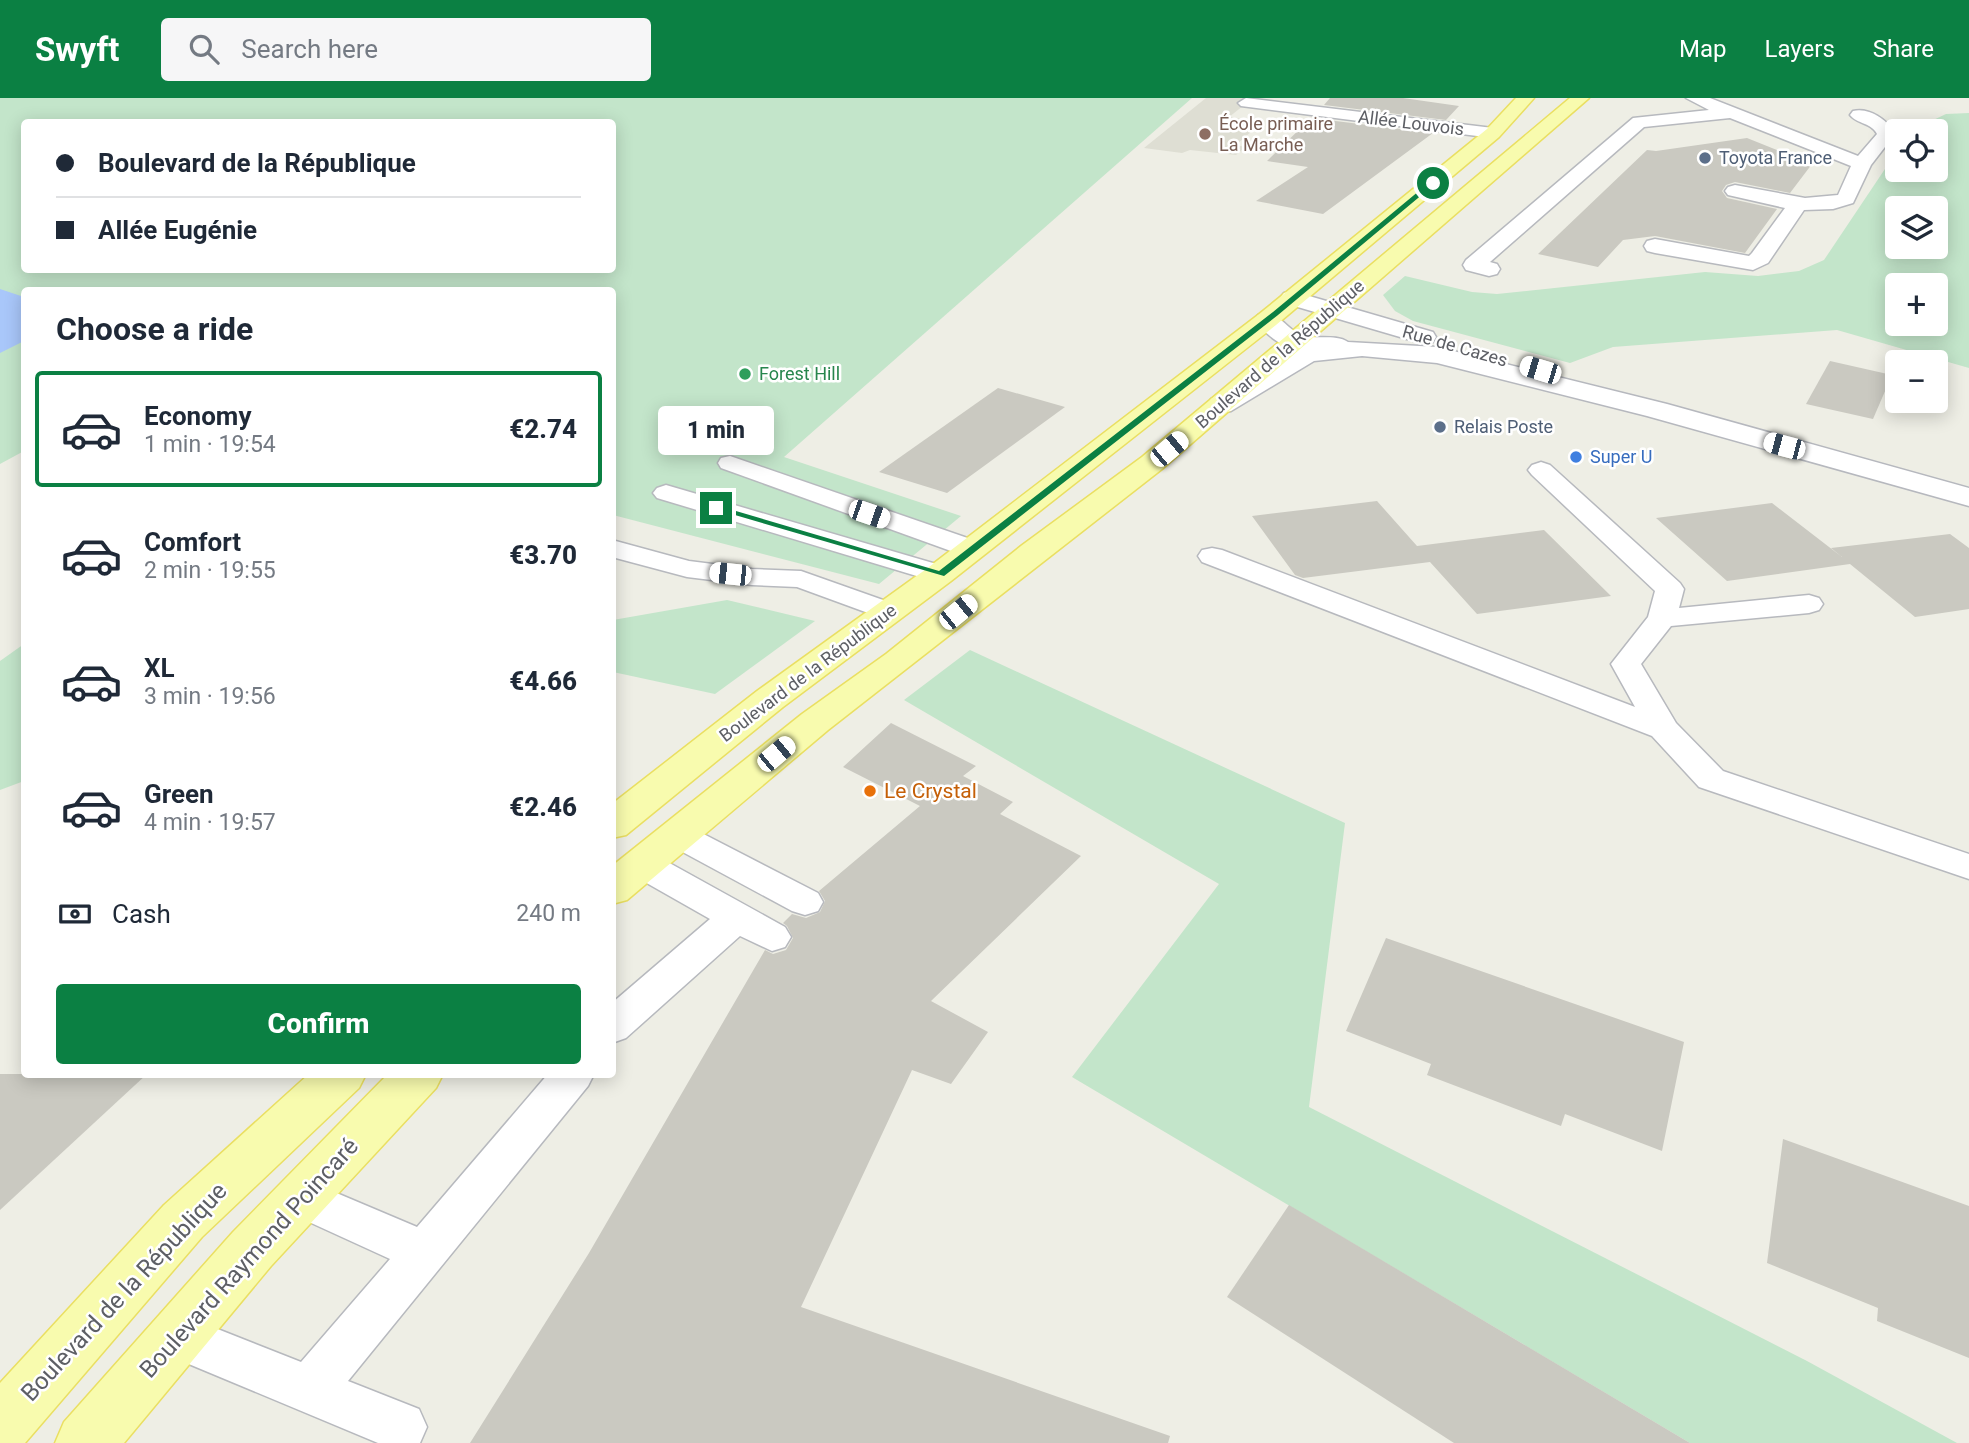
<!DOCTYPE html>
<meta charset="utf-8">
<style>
:root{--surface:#fff;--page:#f6f6f7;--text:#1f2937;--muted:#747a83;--line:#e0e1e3;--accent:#0b8043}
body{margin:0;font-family:Roboto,sans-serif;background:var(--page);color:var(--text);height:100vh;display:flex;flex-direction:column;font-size:26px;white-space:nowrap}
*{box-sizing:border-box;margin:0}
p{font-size:23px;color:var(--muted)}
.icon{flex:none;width:38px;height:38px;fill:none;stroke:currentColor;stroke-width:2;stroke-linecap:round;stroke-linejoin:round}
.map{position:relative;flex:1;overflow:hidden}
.side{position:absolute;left:21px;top:189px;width:595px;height:791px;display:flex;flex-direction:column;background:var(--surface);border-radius:7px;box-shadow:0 4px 18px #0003}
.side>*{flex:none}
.top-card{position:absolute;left:21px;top:21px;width:595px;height:154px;border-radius:7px;box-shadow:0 4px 18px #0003;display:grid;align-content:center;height:154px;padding:0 35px;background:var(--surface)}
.controls{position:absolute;left:1885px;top:21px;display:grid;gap:14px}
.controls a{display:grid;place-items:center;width:63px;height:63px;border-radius:7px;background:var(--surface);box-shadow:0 4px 18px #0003;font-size:35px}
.end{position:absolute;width:32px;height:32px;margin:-16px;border:9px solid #0b8043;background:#fff;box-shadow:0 0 0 4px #fff}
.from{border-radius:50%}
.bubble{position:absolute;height:49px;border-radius:7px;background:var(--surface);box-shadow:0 4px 18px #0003;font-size:23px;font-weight:800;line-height:49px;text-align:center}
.car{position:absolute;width:21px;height:42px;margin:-21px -10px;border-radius:9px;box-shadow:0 0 5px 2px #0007;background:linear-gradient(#fff 24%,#345 0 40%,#fff 0 76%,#345 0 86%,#fff 0)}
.top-card b{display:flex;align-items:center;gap:24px;height:66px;font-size:26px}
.top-card b+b{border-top:2px solid var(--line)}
.top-card i{width:18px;height:18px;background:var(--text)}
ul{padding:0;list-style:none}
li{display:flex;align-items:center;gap:21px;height:116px;margin:0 14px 10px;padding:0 21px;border:4px solid transparent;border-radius:7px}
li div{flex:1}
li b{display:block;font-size:26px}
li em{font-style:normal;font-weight:800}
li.current{border-color:var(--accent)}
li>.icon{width:63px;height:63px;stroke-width:1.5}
h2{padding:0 35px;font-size:32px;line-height:84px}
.pay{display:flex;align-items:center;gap:18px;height:77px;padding:0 35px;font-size:26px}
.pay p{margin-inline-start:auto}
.action{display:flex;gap:14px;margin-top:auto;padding:14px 35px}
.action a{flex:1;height:80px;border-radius:7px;background:var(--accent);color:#fff;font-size:28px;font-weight:800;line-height:80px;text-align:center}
header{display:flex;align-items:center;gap:42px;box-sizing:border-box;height:98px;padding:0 35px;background:var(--accent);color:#fff}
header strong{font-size:33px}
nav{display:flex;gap:38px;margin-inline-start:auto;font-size:24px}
.search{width:490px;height:63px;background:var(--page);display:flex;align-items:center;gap:18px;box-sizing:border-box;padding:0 24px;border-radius:7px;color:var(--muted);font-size:26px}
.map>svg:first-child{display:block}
.education{fill:#deded3}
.green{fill:#c3e5ca;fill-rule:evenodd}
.water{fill:#a9c7fa}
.building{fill:#cac9c1}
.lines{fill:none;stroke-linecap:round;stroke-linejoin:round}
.lane-casing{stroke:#b7b9be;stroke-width:3}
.street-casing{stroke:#b7b9be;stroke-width:3}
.secondary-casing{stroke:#b6b8be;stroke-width:3}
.primary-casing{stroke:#eadf62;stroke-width:3}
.lane{fill:#fff;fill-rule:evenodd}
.street{fill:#fff;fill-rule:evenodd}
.secondary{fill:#fff;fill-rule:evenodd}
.primary{fill:#f8fbae;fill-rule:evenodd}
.route{fill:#0b8043}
.education-dot{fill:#8d6e63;stroke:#fff;stroke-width:2.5}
.service-dot{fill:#5c6f8a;stroke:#fff;stroke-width:2.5}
.leisure-dot{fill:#2e9e5b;stroke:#fff;stroke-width:2.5}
.shop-dot{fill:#3f7fe0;stroke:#fff;stroke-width:2.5}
.food-dot{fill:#e8710a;stroke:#fff;stroke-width:2.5}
.labels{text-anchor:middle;stroke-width:5;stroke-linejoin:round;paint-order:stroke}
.far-street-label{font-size:18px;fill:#5d5f65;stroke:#fff}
.far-education-label{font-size:18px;fill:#785e54;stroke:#fff;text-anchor:start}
.far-service-label{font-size:18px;fill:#4e5e75;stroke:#fff;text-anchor:start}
.far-leisure-label{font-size:18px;fill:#27864d;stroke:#fff;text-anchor:start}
.far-shop-label{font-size:18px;fill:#366cbe;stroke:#fff;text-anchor:start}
.food-label{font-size:21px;fill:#c56008;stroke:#fff;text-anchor:start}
.near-street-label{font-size:24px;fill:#5d5f65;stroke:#fff}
</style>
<header>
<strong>Swyft</strong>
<div class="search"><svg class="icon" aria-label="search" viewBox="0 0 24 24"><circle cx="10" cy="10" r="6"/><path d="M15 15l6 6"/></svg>Search here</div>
<nav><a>Map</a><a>Layers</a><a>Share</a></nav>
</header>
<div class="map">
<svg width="1969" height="1345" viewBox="0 0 1969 1345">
<rect width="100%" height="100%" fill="#eeeee5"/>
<polygon class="education" points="1206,0 1253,0 1229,19 1262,24 1236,47 1245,49 1236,57 1190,52 1182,55 1144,50"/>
<g class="green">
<path d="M0,0H1192L784,359L961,418L879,486L613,417L612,192H24V353L0,366ZM24,24H612V172H24Z"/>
<path d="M1969,15V270L1837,232L1613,249L1570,265L1413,223L1395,213L1383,197L1405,178L1472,194L1497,196L1705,174L1758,178L1799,173L1824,162L1897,53V72H1936V33L1912,32L1946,16ZM1897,110H1936V149H1897ZM1897,187H1936V226H1897Z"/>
<polygon points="727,502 815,523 715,596 613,574 613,522"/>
<polygon points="24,546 24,683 0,692 0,563"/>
<polygon points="970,552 1345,725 1309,1009 1807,1263 1957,1345 1690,1345 1072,979 1219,786 904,602"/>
</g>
<polygon class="water" points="0,191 24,199 24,243 0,255"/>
<g class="building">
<polygon points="1330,0 1403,0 1459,8 1446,22 1324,7"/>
<polygon points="1311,20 1433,35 1323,116 1256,103 1308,69 1267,63"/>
<polygon points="1747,40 1812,66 1790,95 1735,84 1726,87 1722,93 1727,100 1777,111 1745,155 1655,138 1623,142 1598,169 1538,156 1647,52 1656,53"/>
<polygon points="1830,263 1892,277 1873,321 1806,306"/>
<polygon points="998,290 1065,309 947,395 879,374"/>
<polygon points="1377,403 1417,448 1544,432 1611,498 1477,516 1430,464 1303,480 1295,477 1252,418"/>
<polygon points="1772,405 1842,459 1831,450 1950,436 1969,450 1969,511 1915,519 1850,466 1727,483 1656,420"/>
<polygon points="891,625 976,668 963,678 1013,704 1000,716 1081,758 931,903 988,934 951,986 912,972 801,1209 1170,1338 1168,1345 470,1345 589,1155 765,852 773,856 786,852 793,840 787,828 783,825 792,816 806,820 820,814 825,803 819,793 920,708 843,669"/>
<polygon points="1386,840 1684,944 1662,1053 1565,1016 1561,1028 1427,977 1431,966 1346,933"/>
<polygon points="0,976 147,976 0,1112"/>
<polygon points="1783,1041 1969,1108 1969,1260 1877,1223 1878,1210 1767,1165"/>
<polygon points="1289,1107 1690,1345 1454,1345 1227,1199"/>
</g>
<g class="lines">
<defs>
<g id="lane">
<polygon points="1246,0 1493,30 1501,35 1493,40 1241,8 1238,5"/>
<polygon points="730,358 982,445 986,451 982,457 972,459 962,457 721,370 718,365 721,360"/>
<polygon points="1541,364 1550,367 1680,485 1684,491 1679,510 1809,497 1819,500 1823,506 1819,512 1809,515 1671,528 1641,566 1676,625 1723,673 1969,756 1969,781 1699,689 1652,638 1202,464 1198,458 1202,452 1212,450 1222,452 1635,609 1611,566 1648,519 1655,493 1532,377 1528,372 1532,367"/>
<polygon points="666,387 950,470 954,476 950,482 940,484 930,482 657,400 653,395 657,390"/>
<polygon points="612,442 689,463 752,471 801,473 900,508 904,514 900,520 890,523 797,489 752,487 687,479 612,459"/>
<polygon points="678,725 690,729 818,795 823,804 818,813 805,817 792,813 666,745 660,737 666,729"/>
<polygon points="642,754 655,757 785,829 791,839 785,849 772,853 740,838 626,940 612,945 612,905 710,821 629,775 624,766 629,757"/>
<polygon points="548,976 594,976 588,988 348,1283 419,1311 427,1329 420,1345 378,1345 160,1254 153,1238 160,1222 177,1215 301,1264 390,1161 285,1113 279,1099 285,1085 301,1080 417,1129"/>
</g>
<path id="street" d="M1686,0H1710L1858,58L1877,36C1872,25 1857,26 1850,17L1853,13C1869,9 1888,22 1895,36L1871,67L1853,105L1833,111L1804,112L1768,165L1753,172L1655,155L1647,153L1644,148L1647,143L1655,141L1749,158L1752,155L1785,110L1728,97L1725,93L1728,89L1735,87L1805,100L1838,97L1851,68L1730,20L1644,29L1490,164L1497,166L1500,171L1497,176L1489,178L1466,172L1463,167L1466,162L1633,20L1709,12Z"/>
<g id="secondary">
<polygon points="1292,193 1433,234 1436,239 1433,244 1424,246 1284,205 1280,200 1284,195"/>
<path d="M1267,215C1281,218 1287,230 1299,236C1314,243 1334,235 1348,244L1437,249L1667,306L1969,390V408L1647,318L1437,265L1362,258L1314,263L1231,313L1221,315L1211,313L1208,307L1211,301L1297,252C1281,249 1264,235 1255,222L1258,217Z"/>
</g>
<g id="primary">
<polygon points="1516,0 1534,0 1499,39 1276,227 951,483 783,609 626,737 612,740 612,706 757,593 929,469 1258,217 1487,31"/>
<polygon points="1570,0 1589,0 1162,371 828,632 627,802 612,806 612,768 802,616 886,556 1021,448 1142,359"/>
<polygon points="309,976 366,976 359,990 202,1139 25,1345 0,1345 0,1285 164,1107"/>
<polygon points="388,976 443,976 436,990 271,1168 124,1345 55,1345 64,1324 233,1134"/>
</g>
</defs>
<use href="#lane" class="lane-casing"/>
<use href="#street" class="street-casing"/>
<use href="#secondary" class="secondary-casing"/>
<use href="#primary" class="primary-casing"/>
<use href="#lane" class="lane"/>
<use href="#street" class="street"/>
<use href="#secondary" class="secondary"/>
<use href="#primary" class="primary"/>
</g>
<polygon class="route" points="1431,83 1436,85 1278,217 944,478 711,410 719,408 939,473 1273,214"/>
<circle class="education-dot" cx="1205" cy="36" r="7"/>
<g class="service-dot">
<circle cx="1705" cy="60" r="7"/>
<circle cx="1440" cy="329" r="7"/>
</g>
<circle class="leisure-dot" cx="745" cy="276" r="7"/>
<circle class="shop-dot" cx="1576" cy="359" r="7"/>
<circle class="food-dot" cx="870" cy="693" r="7"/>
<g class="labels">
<g class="far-street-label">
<text transform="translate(1411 25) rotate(7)" y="6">Allée Louvois</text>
<text transform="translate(1455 248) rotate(16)" y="6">Rue de Cazes</text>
<text transform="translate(1280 256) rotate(-41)" y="6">Boulevard de la République</text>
<text transform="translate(808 575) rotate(-37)" y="6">Boulevard de la République</text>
</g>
<g class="far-education-label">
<text x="1219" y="32">École primaire<tspan x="1219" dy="21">La Marche</tspan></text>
</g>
<g class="far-service-label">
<text x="1719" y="66">Toyota France</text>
<text x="1454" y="335">Relais Poste</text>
</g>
<g class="far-leisure-label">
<text x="759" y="282">Forest Hill</text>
</g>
<g class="far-shop-label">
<text x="1590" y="365">Super U</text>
</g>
<g class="food-label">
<text x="884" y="700">Le Crystal</text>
</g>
<g class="near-street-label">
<text transform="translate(249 1160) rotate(-48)" y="8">Boulevard Raymond Poincaré</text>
<text transform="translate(124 1194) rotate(-47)" y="8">Boulevard de la République</text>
</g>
</g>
</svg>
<div class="controls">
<a><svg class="icon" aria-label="locate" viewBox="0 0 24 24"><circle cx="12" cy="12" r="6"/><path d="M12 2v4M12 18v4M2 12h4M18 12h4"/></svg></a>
<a><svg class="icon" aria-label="layers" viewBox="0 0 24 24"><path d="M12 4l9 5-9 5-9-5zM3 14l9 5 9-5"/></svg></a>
<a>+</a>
<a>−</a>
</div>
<i class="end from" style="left:1433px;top:85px"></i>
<i class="end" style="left:716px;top:410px"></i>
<div class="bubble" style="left:658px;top:308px;width:116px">1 min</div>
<i class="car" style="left:1540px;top:272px;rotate:287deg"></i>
<i class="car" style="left:1784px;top:348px;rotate:285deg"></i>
<i class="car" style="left:1169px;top:351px;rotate:50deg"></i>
<i class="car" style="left:869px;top:416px;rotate:109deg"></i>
<i class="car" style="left:730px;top:476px;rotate:276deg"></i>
<i class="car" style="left:958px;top:514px;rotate:51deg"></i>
<i class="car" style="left:776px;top:656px;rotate:50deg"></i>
<div class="top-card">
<b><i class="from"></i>Boulevard de la République</b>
<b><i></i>Allée Eugénie</b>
</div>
<section class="side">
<h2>Choose a ride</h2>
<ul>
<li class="current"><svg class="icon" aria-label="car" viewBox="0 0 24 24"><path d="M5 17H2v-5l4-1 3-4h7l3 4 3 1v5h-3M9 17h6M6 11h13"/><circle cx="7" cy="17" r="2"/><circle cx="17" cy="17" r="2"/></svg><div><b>Economy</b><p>1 min · 19:54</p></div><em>€2.74</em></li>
<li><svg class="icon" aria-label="car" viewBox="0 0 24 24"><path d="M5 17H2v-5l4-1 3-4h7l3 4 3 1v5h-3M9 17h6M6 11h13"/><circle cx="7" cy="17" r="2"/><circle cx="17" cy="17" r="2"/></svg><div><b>Comfort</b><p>2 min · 19:55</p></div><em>€3.70</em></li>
<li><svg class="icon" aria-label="car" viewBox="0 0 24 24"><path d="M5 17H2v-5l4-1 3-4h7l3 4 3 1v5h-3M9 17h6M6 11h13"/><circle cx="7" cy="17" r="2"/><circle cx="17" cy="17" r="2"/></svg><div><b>XL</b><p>3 min · 19:56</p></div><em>€4.66</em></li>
<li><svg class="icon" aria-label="car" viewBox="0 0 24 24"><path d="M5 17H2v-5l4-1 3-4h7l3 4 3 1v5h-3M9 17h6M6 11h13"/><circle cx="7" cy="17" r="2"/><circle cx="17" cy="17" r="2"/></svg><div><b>Green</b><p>4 min · 19:57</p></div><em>€2.46</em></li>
</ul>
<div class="pay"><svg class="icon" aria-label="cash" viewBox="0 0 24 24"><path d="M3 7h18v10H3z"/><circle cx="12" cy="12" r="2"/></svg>Cash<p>240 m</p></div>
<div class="action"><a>Confirm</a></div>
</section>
</div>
